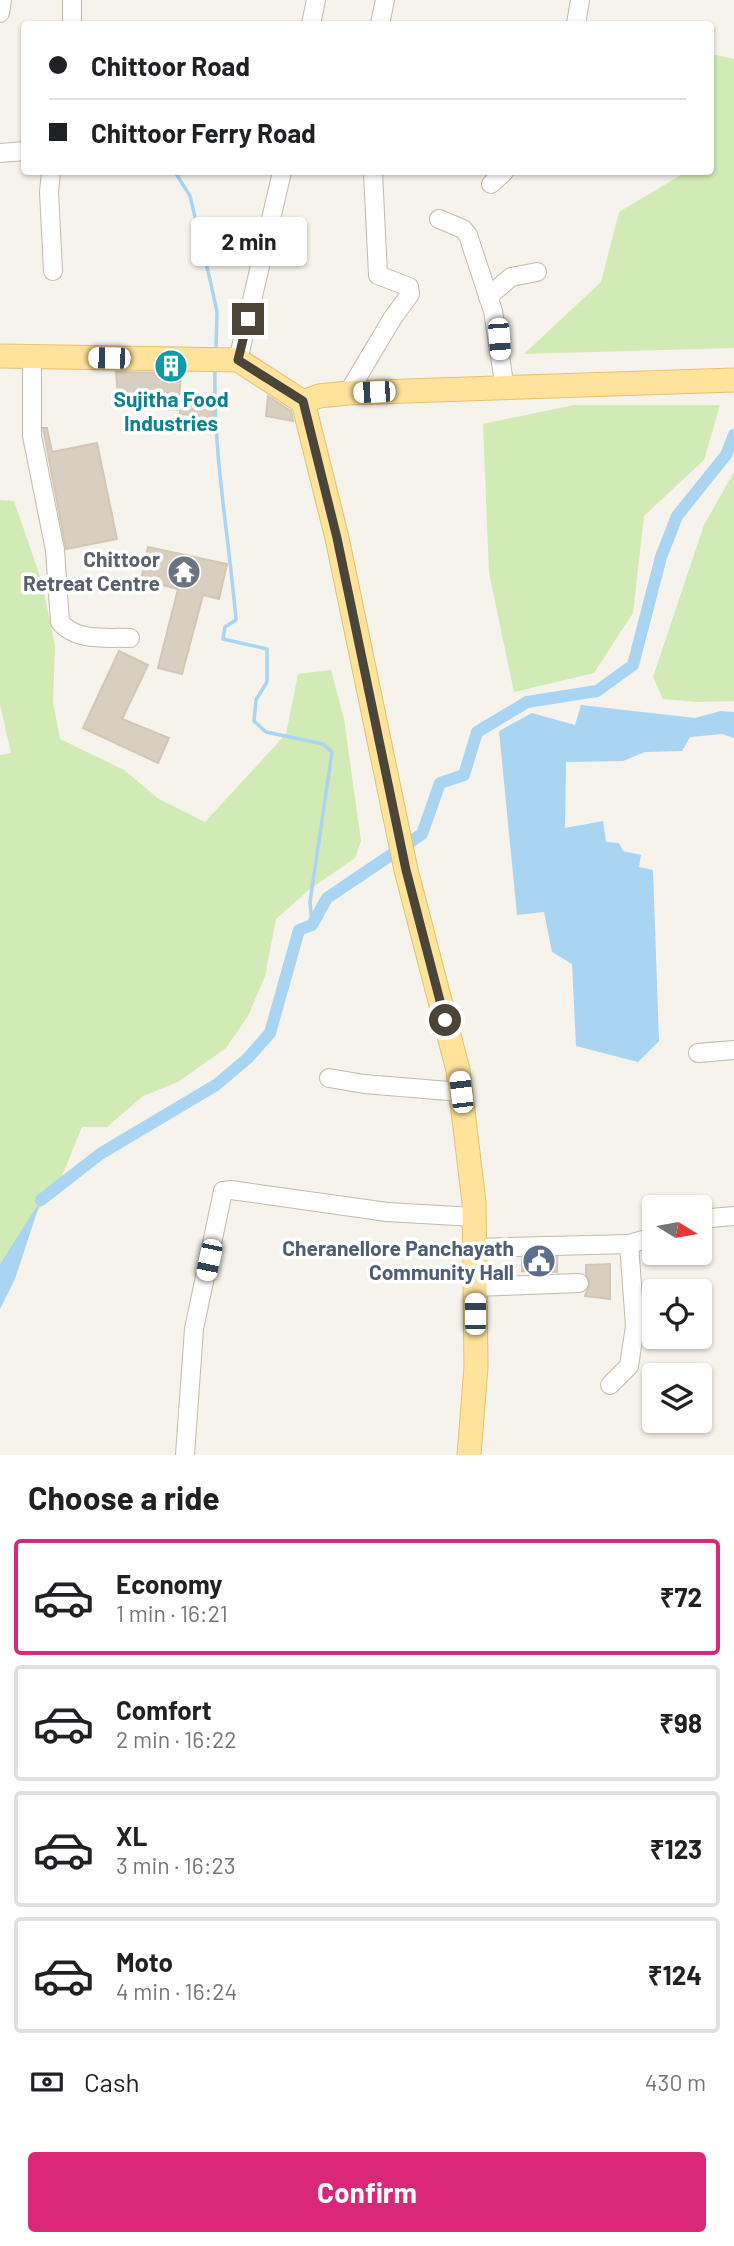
<!DOCTYPE html>
<meta charset="utf-8">
<style>
:root{--surface:#fff;--page:#f6f6f6;--text:#202124;--muted:#757577;--line:#e0e0e0;--accent:#db2777}
body{margin:0;font-family:Barlow,sans-serif;background:var(--page);color:var(--text);height:100vh;display:flex;flex-direction:column;font-size:26px;white-space:nowrap}
*{box-sizing:border-box;margin:0}
p{font-size:23px;color:var(--muted)}
.icon{flex:none;width:38px;height:38px;fill:none;stroke:currentColor;stroke-width:2;stroke-linecap:round;stroke-linejoin:round}
.map{position:relative;height:1455px;overflow:hidden}
.drawer{display:flex;flex-direction:column;background:var(--surface);flex:1}
.drawer>*{flex:none}
.top-card{position:absolute;left:21px;top:21px;width:693px;height:154px;border-radius:7px;box-shadow:0 2px 5px #0004;display:grid;align-content:center;height:154px;padding:0 28px;background:var(--surface)}
.needle{width:46px;rotate:101deg}
.buttons{position:absolute;left:642px;top:1195px;display:grid;gap:14px}
.buttons a{display:grid;place-items:center;width:70px;height:70px;border-radius:7px;background:var(--surface);box-shadow:0 2px 5px #0004;font-size:35px}
.end{position:absolute;width:32px;height:32px;margin:-16px;border:9px solid #4b4439;background:#fff;box-shadow:0 0 0 4px #fff}
.from{border-radius:50%}
.bubble{position:absolute;height:49px;border-radius:7px;background:var(--surface);box-shadow:0 2px 5px #0004;font-size:23px;font-weight:700;line-height:49px;text-align:center}
.car{position:absolute;width:21px;height:42px;margin:-21px -10px;border-radius:9px;box-shadow:0 0 5px 2px #0007;background:linear-gradient(#fff 24%,#345 0 40%,#fff 0 76%,#345 0 86%,#fff 0)}
.top-card b{display:flex;align-items:center;gap:24px;height:66px;font-size:26px}
.top-card b+b{border-top:2px solid var(--line)}
.top-card i{width:18px;height:18px;background:var(--text)}
ul{padding:0;list-style:none}
li{display:flex;align-items:center;gap:21px;height:116px;margin:0 14px 10px;padding:0 14px;border:4px solid var(--line);border-radius:7px}
li div{flex:1}
li b{display:block;font-size:26px}
li em{font-style:normal;font-weight:700}
li.selected{border-color:var(--accent)}
li>.icon{width:63px;height:63px;stroke-width:1.5}
h2{padding:0 28px;font-size:32px;line-height:84px}
.pay{display:flex;align-items:center;gap:18px;height:77px;padding:0 28px;font-size:26px}
.pay p{margin-inline-start:auto}
.cta{display:flex;gap:14px;margin-top:auto;padding:14px 28px}
.cta a{flex:1;height:80px;border-radius:7px;background:var(--accent);color:#fff;font-size:28px;font-weight:700;line-height:80px;text-align:center}
.map>svg:first-child{display:block}
.green{fill:#d2eab5}
.water{fill:#a9d4f2}
.lines{fill:none;stroke-linecap:round;stroke-linejoin:round}
.stream{stroke:#a9d4f2;stroke-width:3.5}
.canal{stroke:#a9d4f2;stroke-width:12}
.building{fill:#d8cfc1;stroke:#d3c7b4;stroke-width:2}
.minor-casing{stroke:#c2bbae;stroke-width:20}
.major-casing{stroke:#e6c16a;stroke-width:25}
.minor{stroke:#fff;stroke-width:18}
.major{stroke:#ffe39c;stroke-width:23}
.route{stroke:#4b4439;stroke-width:9}
.labels{text-anchor:middle;stroke-width:7;stroke-linejoin:round;paint-order:stroke}
.culture-label{font-size:21px;font-weight:bold;fill:#0d838f;stroke:#fff}
.worship-label{font-size:21px;font-weight:bold;fill:#5b616d;stroke:#fff;text-anchor:end}
.service-label{font-size:21px;font-weight:bold;fill:#4e5e75;stroke:#fff;text-anchor:end}
</style>
<div class="map">
<svg width="734" height="1455" viewBox="0 0 734 1455">
<rect width="100%" height="100%" fill="#f6f3ec"/>
<g class="green">
<polygon points="712,54 734,59 734,348 524,354 601,282 619,212 681,175 678,172 710,172 710,64"/>
<polygon points="574,405 720,405 704,460 644,516 633,613 594,673 514,692 489,573 483,424"/>
<polygon points="734,472 734,701 697,702 663,699 653,677 704,525"/>
<polygon points="0,500 14,501 42,582 55,646 53,702 60,739 124,770 159,799 205,822 286,734 298,674 331,670 344,719 361,841 355,858 310,889 276,919 265,976 248,1016 226,1048 178,1082 143,1096 107,1127 82,1127 58,1186 23,1229 0,1264 0,755 11,753 0,704"/>
</g>
<g class="water">
<polygon points="581,705 695,718 721,711 734,712 734,738 722,734 690,737 682,751 645,752 623,761 566,762 565,828 603,821 606,842 619,843 623,851 641,855 639,867 653,870 659,1041 638,1062 576,1046 572,964 552,952 544,912 517,915 499,731 532,713 575,725"/>
<polygon points="41,1200 15,1279 0,1309 0,1264"/>
</g>
<g class="lines">
<g class="stream">
<polyline points="175,172 190,196 211,284 217,312 216,349"/>
<path d="M215,370C213,454 229,537 236,620L225,627L223,639L267,649V682L256,700L254,721L266,732L323,744L332,752L310,902L312,925"/>
</g>
<polyline class="canal" points="41,1200 100,1154 216,1085 248,1058 270,1033 299,930 312,925 327,898 422,834 440,783 464,775 477,732 527,702 597,691 633,665 661,557 677,516 726,455 734,435"/>
</g>
<g class="building">
<polygon points="116,372 181,373 179,400 214,404 213,426 190,429 190,415 180,414 180,410 159,409 159,403 132,399 132,396 118,396"/>
<polygon points="268,396 291,411 293,421 266,416"/>
<polygon points="43,428 47,428 52,452 97,443 117,539 66,549"/>
<polygon points="148,547 227,564 219,599 203,595 182,674 158,668 178,589 141,580"/>
<polygon points="119,651 148,665 122,719 169,738 158,763 83,728"/>
<polygon points="557,1257 557,1272 522,1271 522,1258"/>
<polygon points="610,1264 610,1299 585,1296 590,1283 586,1275 586,1265"/>
</g>
<g class="lines">
<defs>
<g id="minor">
<polyline points="72,0 72,24"/>
<polyline points="0,13 2,0"/>
<polyline points="311,24 316,0"/>
<polyline points="380,24 385,0"/>
<polyline points="576,24 580,0"/>
<polyline points="0,153 24,151"/>
<polyline points="51,172 49,192 53,271"/>
<polyline points="491,184 504,172"/>
<polyline points="439,219 463,229 468,235 493,311 505,389"/>
<polyline points="488,297 511,277 537,272"/>
<path d="M32,356V436L55,550L60,622C76,642 107,637 130,638"/>
<polyline points="238,360 282,172"/>
<polyline points="348,393 392,319 410,294 409,287 378,275 373,172"/>
<polyline points="698,1053 734,1050"/>
<polyline points="329,1078 364,1084 461,1092"/>
<polyline points="700,1222 711,1218 734,1216"/>
<polyline points="474,1248 629,1244 654,1237"/>
<polyline points="475,1287 579,1283"/>
<polyline points="610,1385 629,1366 635,1326 629,1244"/>
<polyline points="185,1455 194,1329 223,1191 231,1190 387,1212 474,1217"/>
</g>
<g id="major">
<polyline points="0,356 238,360 303,402 337,538 406,870 458,1070 474,1202 476,1367 469,1455"/>
<polyline points="303,402 319,396 348,393 734,380"/>
</g>
</defs>
<use href="#minor" class="minor-casing"/>
<use href="#major" class="major-casing"/>
<use href="#minor" class="minor"/>
<use href="#major" class="major"/>
</g>
<g class="lines">
<polyline class="route" points="248,319 238,360 303,401 337,538 406,870 445,1020"/>
</g>
<defs>
<symbol id="building-disc" viewBox="-11 -11 22 22"><circle r="9.5" fill="#0f9aa8" stroke="#fff"/><path d="M-4-6H4V6H1V3H-1V6H-4ZM-2.5-4.3h1.7v1.8h-1.7ZM.8-4.3h1.7v1.8H.8ZM-2.5-1h1.7V.8h-1.7ZM.8-1h1.7V.8H.8Z" fill="#fff"/></symbol>
<symbol id="temple-disc" viewBox="-11 -11 22 22"><circle r="9.5" fill="#6b7280" stroke="#fff"/><path d="M0-6L5-2H3V0L6.5 2.5H4V6H1.5V3h-3V6H-4V2.5H-6.5L-3 0V-2H-5Z" fill="#fff"/></symbol>
<symbol id="civic-disc" viewBox="-11 -11 22 22"><circle r="9.5" fill="#5c6f8a" stroke="#fff"/><path d="M-.6-6.5H3V-4.5H.6V-3L4-1V1h2V6H-6V1h2V-1L-.6-3ZM-1.2 2.5V6h2.4V2.5Z" fill="#fff"/></symbol>
</defs>
<g fill-rule="evenodd">
<use href="#building-disc" x="152" y="347" width="38" height="38"/>
<use href="#temple-disc" x="165" y="553" width="38" height="38"/>
<use href="#civic-disc" x="520" y="1242" width="38" height="38"/>
</g>
<g class="labels">
<g class="culture-label">
<text x="171" y="407">Sujitha Food<tspan x="171" dy="24">Industries</tspan></text>
</g>
<g class="worship-label">
<text x="160" y="567">Chittoor<tspan x="160" dy="24">Retreat Centre</tspan></text>
</g>
<g class="service-label">
<text x="514" y="1256">Cheranellore Panchayath<tspan x="514" dy="24">Community Hall</tspan></text>
</g>
</g>
</svg>
<div class="buttons">
<a><svg class="needle" viewBox="-14 -14 28 28"><path d="M0-13l5 13h-10z" fill="#e53935"/><path d="M0 13l5-13h-10z" fill="#757577"/></svg></a>
<a><svg class="icon" aria-label="locate" viewBox="0 0 24 24"><circle cx="12" cy="12" r="6"/><path d="M12 2v4M12 18v4M2 12h4M18 12h4"/></svg></a>
<a><svg class="icon" aria-label="layers" viewBox="0 0 24 24"><path d="M12 4l9 5-9 5-9-5zM3 14l9 5 9-5"/></svg></a>
</div>
<i class="end from" style="left:445px;top:1020px"></i>
<i class="end" style="left:248px;top:319px"></i>
<div class="bubble" style="left:191px;top:217px;width:116px">2 min</div>
<i class="car" style="left:499px;top:339px;rotate:176deg"></i>
<i class="car" style="left:109px;top:358px;rotate:271deg"></i>
<i class="car" style="left:374px;top:392px;rotate:268deg"></i>
<i class="car" style="left:461px;top:1092px;rotate:353deg"></i>
<i class="car" style="left:209px;top:1260px;rotate:192deg"></i>
<i class="car" style="left:475px;top:1314px;rotate:0deg"></i>
<div class="top-card">
<b><i class="from"></i>Chittoor Road</b>
<b><i></i>Chittoor Ferry Road</b>
</div>
</div>
<section class="drawer">
<h2>Choose a ride</h2>
<ul>
<li class="selected"><svg class="icon" aria-label="car" viewBox="0 0 24 24"><path d="M5 17H2v-5l4-1 3-4h7l3 4 3 1v5h-3M9 17h6M6 11h13"/><circle cx="7" cy="17" r="2"/><circle cx="17" cy="17" r="2"/></svg><div><b>Economy</b><p>1 min · 16:21</p></div><em>₹72</em></li>
<li><svg class="icon" aria-label="car" viewBox="0 0 24 24"><path d="M5 17H2v-5l4-1 3-4h7l3 4 3 1v5h-3M9 17h6M6 11h13"/><circle cx="7" cy="17" r="2"/><circle cx="17" cy="17" r="2"/></svg><div><b>Comfort</b><p>2 min · 16:22</p></div><em>₹98</em></li>
<li><svg class="icon" aria-label="car" viewBox="0 0 24 24"><path d="M5 17H2v-5l4-1 3-4h7l3 4 3 1v5h-3M9 17h6M6 11h13"/><circle cx="7" cy="17" r="2"/><circle cx="17" cy="17" r="2"/></svg><div><b>XL</b><p>3 min · 16:23</p></div><em>₹123</em></li>
<li><svg class="icon" aria-label="car" viewBox="0 0 24 24"><path d="M5 17H2v-5l4-1 3-4h7l3 4 3 1v5h-3M9 17h6M6 11h13"/><circle cx="7" cy="17" r="2"/><circle cx="17" cy="17" r="2"/></svg><div><b>Moto</b><p>4 min · 16:24</p></div><em>₹124</em></li>
</ul>
<div class="pay"><svg class="icon" aria-label="cash" viewBox="0 0 24 24"><path d="M3 7h18v10H3z"/><circle cx="12" cy="12" r="2"/></svg>Cash<p>430 m</p></div>
<div class="cta"><a>Confirm</a></div>
</section>
